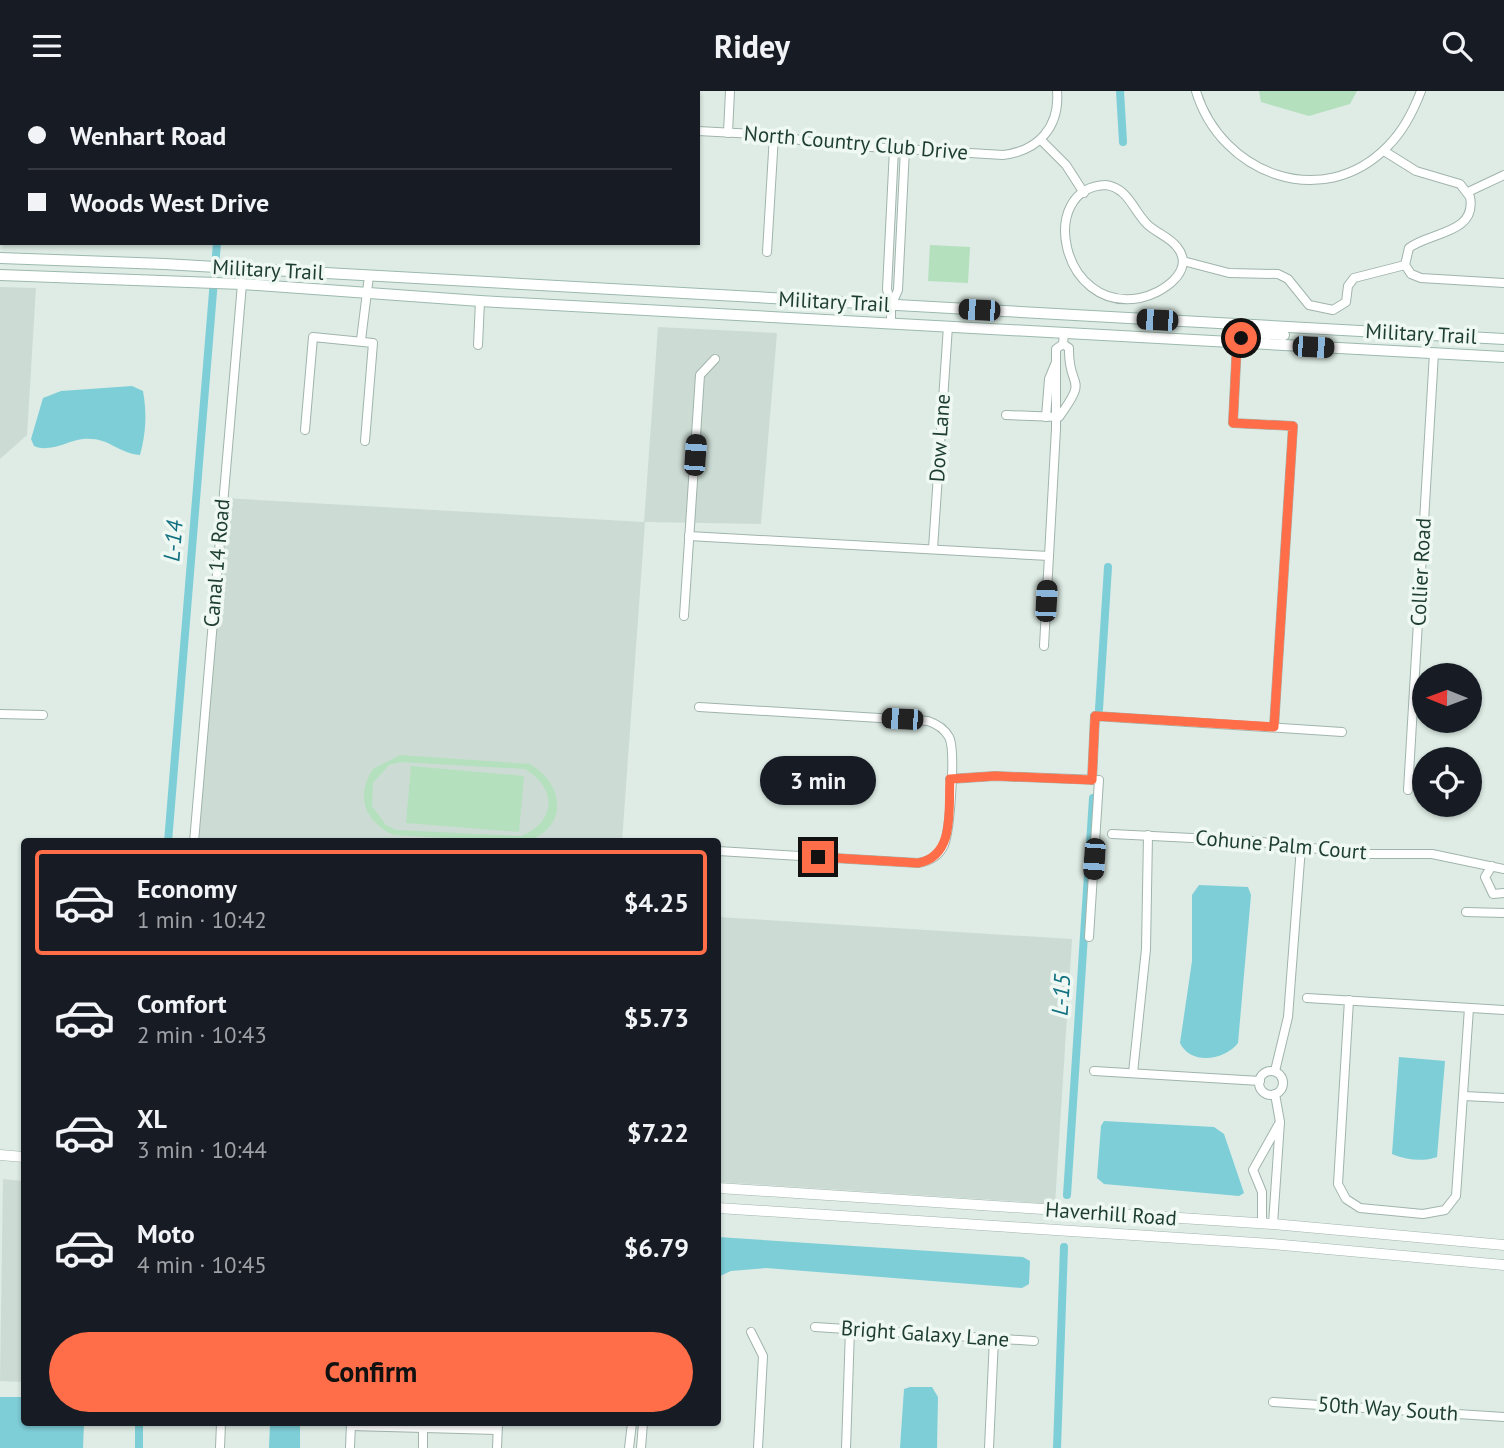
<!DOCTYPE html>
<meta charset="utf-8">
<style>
:root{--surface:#171b24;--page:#242831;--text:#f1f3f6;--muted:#9ea1a6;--line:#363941;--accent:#ff6e48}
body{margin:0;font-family:"PT Sans",sans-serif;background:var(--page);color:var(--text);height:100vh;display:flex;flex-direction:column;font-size:26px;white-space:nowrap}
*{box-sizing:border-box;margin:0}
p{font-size:23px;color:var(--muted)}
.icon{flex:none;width:38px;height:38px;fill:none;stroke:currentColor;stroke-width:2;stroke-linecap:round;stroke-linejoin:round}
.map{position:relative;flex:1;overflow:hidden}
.details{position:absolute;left:21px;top:747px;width:700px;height:588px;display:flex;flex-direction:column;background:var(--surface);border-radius:7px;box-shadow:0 2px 5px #0004}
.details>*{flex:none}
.hud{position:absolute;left:0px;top:0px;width:700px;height:154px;box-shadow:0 2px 5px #0004;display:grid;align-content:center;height:154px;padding:0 28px;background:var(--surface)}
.needle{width:46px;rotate:271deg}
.controls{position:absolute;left:1412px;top:572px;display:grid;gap:14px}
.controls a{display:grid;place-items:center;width:70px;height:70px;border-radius:50%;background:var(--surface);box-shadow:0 2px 5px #0004;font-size:35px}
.end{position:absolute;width:32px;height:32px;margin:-16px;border:9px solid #ff6e48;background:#111;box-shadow:0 0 0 4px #111}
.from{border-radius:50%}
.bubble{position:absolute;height:49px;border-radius:24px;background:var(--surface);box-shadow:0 2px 5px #0004;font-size:23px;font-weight:800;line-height:49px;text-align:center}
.car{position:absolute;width:21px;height:42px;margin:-21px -10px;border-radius:9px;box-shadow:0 0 5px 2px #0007;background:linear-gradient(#222 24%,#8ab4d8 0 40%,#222 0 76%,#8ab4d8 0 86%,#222 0)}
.hud b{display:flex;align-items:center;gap:24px;height:66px;font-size:26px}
.hud b+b{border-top:2px solid var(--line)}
.hud i{width:18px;height:18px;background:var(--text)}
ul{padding:12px 0 0;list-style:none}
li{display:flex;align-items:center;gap:21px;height:105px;margin:0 14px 10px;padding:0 14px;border:4px solid transparent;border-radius:7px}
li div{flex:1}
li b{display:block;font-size:26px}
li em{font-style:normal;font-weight:800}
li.on{border-color:var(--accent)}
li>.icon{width:63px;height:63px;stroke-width:1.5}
.button{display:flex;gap:14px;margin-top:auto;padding:14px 28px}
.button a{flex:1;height:80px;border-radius:42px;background:var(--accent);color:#111;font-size:28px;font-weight:800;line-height:80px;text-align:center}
header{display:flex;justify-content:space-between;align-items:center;height:91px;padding:0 28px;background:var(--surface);font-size:32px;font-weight:800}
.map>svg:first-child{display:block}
.built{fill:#ccdcd4}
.green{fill:#b4e0be;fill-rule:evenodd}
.water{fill:#7eced8}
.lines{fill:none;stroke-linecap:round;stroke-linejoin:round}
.canal{stroke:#7eced8;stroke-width:8}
.minor-casing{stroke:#a0b4ac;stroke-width:10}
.tertiary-casing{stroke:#a0b4ac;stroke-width:11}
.secondary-casing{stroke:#9bb9ad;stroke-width:12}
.minor{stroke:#fff;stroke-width:8}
.tertiary{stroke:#fff;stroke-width:10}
.secondary{stroke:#fff;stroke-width:10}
.route{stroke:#ff6e48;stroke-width:9}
.labels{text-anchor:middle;stroke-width:7;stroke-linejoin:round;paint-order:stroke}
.street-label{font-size:21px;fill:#1d3d33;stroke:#eff8f3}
.water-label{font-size:23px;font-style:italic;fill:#117180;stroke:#eff8f3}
</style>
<header><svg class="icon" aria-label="menu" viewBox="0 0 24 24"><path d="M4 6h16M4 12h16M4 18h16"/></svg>Ridey<svg class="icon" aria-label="search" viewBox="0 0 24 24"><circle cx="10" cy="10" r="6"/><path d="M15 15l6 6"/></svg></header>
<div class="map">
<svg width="1504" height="1357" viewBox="0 0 1504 1357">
<rect width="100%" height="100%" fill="#deece5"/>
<g class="built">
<polygon points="0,196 36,197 27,344 0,368"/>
<polygon points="658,236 777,242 761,433 645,431 622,751 199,751 225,407 644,431"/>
<polygon points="718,826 1072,848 1055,1113 718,1091"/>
<polygon points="3,1088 24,1090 24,1291 0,1290"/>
</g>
<g class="green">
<polygon points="1259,0 1357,0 1350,13 1309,25 1261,11"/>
<polygon points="930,154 970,156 968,192 928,190"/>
<path d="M400,664L530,673C567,695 568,741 522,751L394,744C365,731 355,706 373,678ZM400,671L525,678C558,698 556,731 521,745L396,739L386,734L372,715L373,692L389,674Z"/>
<polygon points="411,675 524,685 519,741 406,732"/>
</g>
<g class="water">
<path d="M132,295L143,300C147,322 146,342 140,364C116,362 110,346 83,348C67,350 50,362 34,355L31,348L43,307L61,300Z"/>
<path d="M1199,794L1248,796L1251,804L1238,952C1225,969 1191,975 1180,952L1192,870V804Z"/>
<path d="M1399,966L1445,970L1437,1066C1423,1071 1406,1069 1392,1063Z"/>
<polygon points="1104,1030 1214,1036 1224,1043 1244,1102 1239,1105 1104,1093 1097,1087 1101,1035"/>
<polygon points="718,1146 1023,1166 1030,1170 1029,1193 1022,1197 766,1177 731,1180 718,1186"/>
<polygon points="910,1296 932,1296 938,1306 937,1357 900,1357 904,1298"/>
<polygon points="0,1306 24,1306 24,1332 84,1332 83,1357 0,1357"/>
<polygon points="270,1332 300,1332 300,1357 269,1357"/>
</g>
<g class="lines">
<g class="canal">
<polyline points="1120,0 1123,51"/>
<polyline points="230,2 231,0"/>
<polyline points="1099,618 1108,476"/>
<polyline points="168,751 217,152"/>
<polyline points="1067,1104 1093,707"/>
<polyline points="139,1357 139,1332"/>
<polyline points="1057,1357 1064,1156"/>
</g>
<defs>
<g id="minor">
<path d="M1196,0C1221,83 1323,122 1388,55C1404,39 1413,21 1421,0"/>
<path d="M698,40L774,44L821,53L1003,64C1038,60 1060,36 1057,0"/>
<polyline points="728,42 730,0"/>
<polyline points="1041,49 1066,74 1084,102"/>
<path d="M1384,60L1416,80L1460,93L1470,106C1477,143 1429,141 1409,157L1405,174L1411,183L1421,187L1504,192"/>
<path d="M1106,94C1128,97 1133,119 1147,133C1156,142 1170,146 1177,156C1197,180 1161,203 1140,207C1060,222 1037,96 1106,94Z"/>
<polyline points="1468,101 1504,84"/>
<polyline points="767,161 774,44"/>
<polyline points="1183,170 1229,182 1278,183 1288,188 1309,214 1333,219 1346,211 1348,195 1354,187 1405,174"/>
<polyline points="891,215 898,199 905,58"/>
<polyline points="891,231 891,215 887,198 894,58"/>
<polyline points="361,249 369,185"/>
<polyline points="1237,251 1233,332 1293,335 1274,636"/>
<polyline points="478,254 480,210"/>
<path d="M1006,324L1059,326C1090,283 1068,300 1069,257L1063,253L1064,242"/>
<polyline points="1046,326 1049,288 1056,271 1056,258 1063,253"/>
<polyline points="305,339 313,246 373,252 365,350"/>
<polyline points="689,445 1049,465"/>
<polyline points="933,458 948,235"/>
<polyline points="684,525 700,284 715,268"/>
<polyline points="1044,555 1056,338 1056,271"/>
<path d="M699,616L928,630C937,633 944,637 949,646C956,659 950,739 944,754C939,765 930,770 918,772L718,760"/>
<polyline points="0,623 43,624"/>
<polyline points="950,688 995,685 1099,689 1089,846"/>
<polyline points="1092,689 1095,625 1342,641"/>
<polyline points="1408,699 1434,262"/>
<polyline points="1112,743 1252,750 1362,763 1432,763 1504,778"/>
<polyline points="194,751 242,193"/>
<polyline points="1492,775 1485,786 1493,803 1504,802"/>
<polyline points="1466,821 1504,822"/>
<polyline points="1307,907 1504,919"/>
<polyline points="1349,909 1338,1093 1346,1108 1360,1117 1423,1123 1445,1119 1456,1105 1469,917"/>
<polyline points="1094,980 1260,990"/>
<polyline points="1275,980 1288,926 1301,756"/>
<circle cx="1271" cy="992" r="12"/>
<polyline points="1133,982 1146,858 1148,744"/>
<polyline points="1275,1003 1280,1031"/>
<polyline points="1464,1005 1504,1007"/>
<polyline points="1262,1132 1262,1101 1253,1079 1280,1031 1273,1133"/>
<polyline points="815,1236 1034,1250"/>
<polyline points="751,1241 763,1265 758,1357"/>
<polyline points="1273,1311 1504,1326"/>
<polyline points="351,1335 497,1339"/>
<polyline points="220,1357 221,1332"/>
<polyline points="350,1357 351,1332"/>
<polyline points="423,1357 423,1332"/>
<polyline points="497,1357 498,1332"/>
<polyline points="629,1357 632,1332"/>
<polyline points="641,1357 643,1332"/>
<polyline points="846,1357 850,1238"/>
<polyline points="989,1357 994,1247"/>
</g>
<g id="tertiary">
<polyline points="0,1064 24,1066"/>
<polyline points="718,1097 1273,1133 1504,1154"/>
<polyline points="718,1117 1272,1153 1504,1174"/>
</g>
<g id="secondary">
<polyline points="0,167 164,173 1504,248"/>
<polyline points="0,184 242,193 480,210 1504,266"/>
<polyline points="1237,251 1250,242 1284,244"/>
</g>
</defs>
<use href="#minor" class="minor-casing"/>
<use href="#tertiary" class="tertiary-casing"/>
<use href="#secondary" class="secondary-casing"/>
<use href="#minor" class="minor"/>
<use href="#tertiary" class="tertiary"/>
<use href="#secondary" class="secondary"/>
</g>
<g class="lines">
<path class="route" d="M818,766L918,772C956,765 948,717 950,688L995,685L1092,689L1095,625L1274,636L1293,335L1233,332L1237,251L1241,247"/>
</g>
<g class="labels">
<g class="street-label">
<text transform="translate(856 52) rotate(5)" y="7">North Country Club Drive</text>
<text transform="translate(268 179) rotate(3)" y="7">Military Trail</text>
<text transform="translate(834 211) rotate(3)" y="7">Military Trail</text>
<text transform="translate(1421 243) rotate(3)" y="7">Military Trail</text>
<text transform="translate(940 347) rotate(-86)" y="7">Dow Lane</text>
<text transform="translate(217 472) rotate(-85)" y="7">Canal 14 Road</text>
<text transform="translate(1421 481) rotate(-87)" y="7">Collier Road</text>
<text transform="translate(1281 754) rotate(5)" y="7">Cohune Palm Court</text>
<text transform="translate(1111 1123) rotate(4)" y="7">Haverhill Road</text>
<text transform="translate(925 1243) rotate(4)" y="7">Bright Galaxy Lane</text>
<text transform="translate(1388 1318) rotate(4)" y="7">50th Way South</text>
</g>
<g class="water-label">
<text transform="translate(173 450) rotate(-85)" y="8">L-14</text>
<text transform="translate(1061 904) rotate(-86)" y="8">L-15</text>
</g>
</g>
</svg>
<div class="controls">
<a><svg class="needle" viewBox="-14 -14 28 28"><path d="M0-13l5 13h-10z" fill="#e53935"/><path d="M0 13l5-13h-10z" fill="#9ea1a6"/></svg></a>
<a><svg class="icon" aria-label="locate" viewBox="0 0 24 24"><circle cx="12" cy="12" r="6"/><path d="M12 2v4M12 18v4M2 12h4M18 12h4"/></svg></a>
</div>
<i class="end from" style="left:1241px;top:247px"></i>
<i class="end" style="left:818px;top:766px"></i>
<div class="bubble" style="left:760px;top:665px;width:116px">3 min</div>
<i class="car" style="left:979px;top:219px;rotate:273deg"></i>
<i class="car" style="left:1157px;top:229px;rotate:273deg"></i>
<i class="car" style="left:1313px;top:256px;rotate:93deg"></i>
<i class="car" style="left:695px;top:364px;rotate:4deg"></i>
<i class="car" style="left:1046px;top:510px;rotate:3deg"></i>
<i class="car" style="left:902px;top:628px;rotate:273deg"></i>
<i class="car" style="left:1094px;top:768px;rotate:184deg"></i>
<div class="hud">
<b><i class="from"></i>Wenhart Road</b>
<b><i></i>Woods West Drive</b>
</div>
<section class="details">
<ul>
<li class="on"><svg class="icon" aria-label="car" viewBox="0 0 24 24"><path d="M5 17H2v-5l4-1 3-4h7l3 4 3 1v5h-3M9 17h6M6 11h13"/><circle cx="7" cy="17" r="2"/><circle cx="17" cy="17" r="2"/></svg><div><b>Economy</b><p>1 min · 10:42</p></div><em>$4.25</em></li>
<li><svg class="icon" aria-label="car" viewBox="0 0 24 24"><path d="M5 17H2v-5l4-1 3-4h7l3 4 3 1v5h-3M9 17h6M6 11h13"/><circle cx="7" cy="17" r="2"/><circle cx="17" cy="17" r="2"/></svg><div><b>Comfort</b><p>2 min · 10:43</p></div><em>$5.73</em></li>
<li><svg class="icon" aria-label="car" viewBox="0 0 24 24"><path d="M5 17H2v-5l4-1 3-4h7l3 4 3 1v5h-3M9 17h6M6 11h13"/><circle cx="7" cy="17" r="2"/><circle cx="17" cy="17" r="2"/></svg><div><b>XL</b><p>3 min · 10:44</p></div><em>$7.22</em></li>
<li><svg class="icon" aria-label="car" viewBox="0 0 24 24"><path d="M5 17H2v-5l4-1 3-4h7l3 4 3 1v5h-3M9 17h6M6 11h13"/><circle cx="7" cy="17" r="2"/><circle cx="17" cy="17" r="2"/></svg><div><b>Moto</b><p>4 min · 10:45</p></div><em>$6.79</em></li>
</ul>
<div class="button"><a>Confirm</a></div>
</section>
</div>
